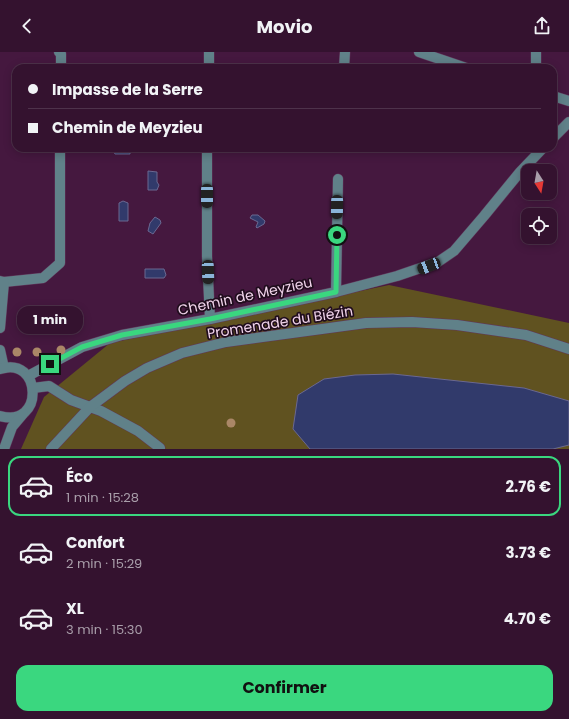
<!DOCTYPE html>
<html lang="fr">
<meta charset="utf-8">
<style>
:root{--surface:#34122f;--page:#3f203b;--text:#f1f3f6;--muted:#a99eaa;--line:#4e324b;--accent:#3ad77f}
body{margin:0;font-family:Poppins,sans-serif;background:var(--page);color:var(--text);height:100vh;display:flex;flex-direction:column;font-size:15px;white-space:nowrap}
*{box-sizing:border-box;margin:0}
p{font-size:13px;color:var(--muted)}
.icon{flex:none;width:22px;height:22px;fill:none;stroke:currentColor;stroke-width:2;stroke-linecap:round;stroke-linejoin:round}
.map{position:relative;height:397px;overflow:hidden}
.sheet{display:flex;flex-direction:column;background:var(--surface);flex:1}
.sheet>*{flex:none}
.top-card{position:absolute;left:12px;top:12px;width:545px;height:88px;border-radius:12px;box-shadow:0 2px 10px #0003,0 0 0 1px var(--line);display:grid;align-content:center;height:88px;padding:0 16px;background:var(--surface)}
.needle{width:26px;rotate:169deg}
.tools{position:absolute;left:521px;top:112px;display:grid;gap:8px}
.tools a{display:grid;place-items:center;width:36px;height:36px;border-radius:8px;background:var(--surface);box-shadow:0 2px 10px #0003,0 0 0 1px var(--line);font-size:20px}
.end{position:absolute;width:18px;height:18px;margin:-9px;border:5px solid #3ad77f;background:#111;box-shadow:0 0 0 2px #111}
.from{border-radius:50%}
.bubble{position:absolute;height:28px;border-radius:12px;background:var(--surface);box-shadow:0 2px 10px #0003,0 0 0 1px var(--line);font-size:13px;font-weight:700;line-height:28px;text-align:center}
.car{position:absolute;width:12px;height:24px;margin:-12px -6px;border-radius:5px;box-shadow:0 0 3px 1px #0007;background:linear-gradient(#222 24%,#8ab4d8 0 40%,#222 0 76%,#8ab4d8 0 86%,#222 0)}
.top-card b{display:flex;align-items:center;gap:14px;height:38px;font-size:15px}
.top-card b+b{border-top:1px solid var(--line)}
.top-card i{width:10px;height:10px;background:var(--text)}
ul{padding:7px 0 0;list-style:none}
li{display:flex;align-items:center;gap:12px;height:60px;margin:0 8px 6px;padding:0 8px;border:2px solid transparent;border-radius:12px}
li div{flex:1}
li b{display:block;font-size:15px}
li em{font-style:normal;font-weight:700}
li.selected{border-color:var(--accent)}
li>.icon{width:36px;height:36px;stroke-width:1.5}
.action{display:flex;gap:8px;margin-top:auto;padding:8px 16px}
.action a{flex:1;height:46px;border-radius:12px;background:var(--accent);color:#111;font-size:16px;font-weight:700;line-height:46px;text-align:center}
header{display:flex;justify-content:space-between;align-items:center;height:52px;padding:0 16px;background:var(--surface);font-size:18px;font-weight:700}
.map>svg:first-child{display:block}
.green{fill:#605220}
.water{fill:#313a6b;stroke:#6a6891}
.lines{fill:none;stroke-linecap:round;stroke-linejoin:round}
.minor-casing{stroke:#60365a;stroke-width:11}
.minor{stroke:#608189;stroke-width:10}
.tree{fill:#aa8767}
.route{stroke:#3ad77f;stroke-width:5}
.labels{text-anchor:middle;stroke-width:3.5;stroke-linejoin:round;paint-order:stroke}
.street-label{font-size:14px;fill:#f0d3ea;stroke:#200d1d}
</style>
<header><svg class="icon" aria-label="back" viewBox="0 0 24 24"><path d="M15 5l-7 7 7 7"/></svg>Movio<svg class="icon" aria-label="share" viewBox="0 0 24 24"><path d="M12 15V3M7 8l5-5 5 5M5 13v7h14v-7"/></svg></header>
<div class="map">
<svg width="569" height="397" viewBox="0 0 569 397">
<rect width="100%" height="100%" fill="#45183f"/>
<polygon class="green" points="389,233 569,271 569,397 21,397 44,345 110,291"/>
<g class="water">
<polygon points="115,96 130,96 130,102 115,102 113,98"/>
<polygon points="148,119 157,120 157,130 159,133 157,138 148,138"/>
<polygon points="123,149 128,151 128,169 119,169 119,151"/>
<polygon points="252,163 258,163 265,169 264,172 257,176 256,175 258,170 250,166"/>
<polygon points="155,165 160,168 161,171 153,182 148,179 150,171"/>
<polygon points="145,217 164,217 166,223 164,226 145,226"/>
<polygon points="393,322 524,336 569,349 569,393 553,397 310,397 293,377 298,343 324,327 355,323"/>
</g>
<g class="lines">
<defs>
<g id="minor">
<polyline points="59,0 61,2 61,16"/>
<polyline points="419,0 466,16"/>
<polyline points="536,0 536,16"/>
<polyline points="209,16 209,0"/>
<polyline points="344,16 345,0"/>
<polyline points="553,44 569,49"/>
<polyline points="553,86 569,70"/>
<polyline points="207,96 207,204 210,267"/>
<polyline points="0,229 4,230 43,226 60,211 60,96"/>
<polyline points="336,240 338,127"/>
<polyline points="0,276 4,230"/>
<polyline points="0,298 4,316"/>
<path d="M0,317C42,303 45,377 0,364"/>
<polyline points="28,324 82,295 122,283 210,267 336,240 397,224 438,210 454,199 484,164 520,120 543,96"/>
<polyline points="33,336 49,334 71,348 101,359 138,379 160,396"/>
<polyline points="4,397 12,375 23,362"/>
<polyline points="51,397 90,355 125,329 147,316 182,301 226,290 366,271 412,270 457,273 526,283 569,297"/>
</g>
</defs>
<use href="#minor" class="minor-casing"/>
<use href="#minor" class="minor"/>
</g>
<g class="tree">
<circle cx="61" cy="298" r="4.5"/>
<circle cx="17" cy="300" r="4.5"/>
<circle cx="37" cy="300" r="4.5"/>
<circle cx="231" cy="371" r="4.5"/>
</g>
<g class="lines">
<polyline class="route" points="50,312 82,295 122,283 210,267 336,240 337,183"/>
</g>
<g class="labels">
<g class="street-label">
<text transform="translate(245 244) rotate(-12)" y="5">Chemin de Meyzieu</text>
<text transform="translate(280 270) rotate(-9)" y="5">Promenade du Biézin</text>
</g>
</g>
</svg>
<div class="tools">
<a><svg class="needle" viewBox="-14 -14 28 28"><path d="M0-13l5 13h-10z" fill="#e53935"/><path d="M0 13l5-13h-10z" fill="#a99eaa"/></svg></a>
<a><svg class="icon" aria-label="locate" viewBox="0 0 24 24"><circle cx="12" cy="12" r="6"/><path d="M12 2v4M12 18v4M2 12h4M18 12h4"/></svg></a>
</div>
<i class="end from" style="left:337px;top:183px"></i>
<i class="end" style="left:50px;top:312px"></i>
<div class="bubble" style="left:17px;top:254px;width:66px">1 min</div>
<i class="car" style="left:207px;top:144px;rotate:180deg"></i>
<i class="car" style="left:337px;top:155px;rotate:181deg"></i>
<i class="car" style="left:429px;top:214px;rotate:249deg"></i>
<i class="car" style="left:208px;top:220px;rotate:178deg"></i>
<div class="top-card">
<b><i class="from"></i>Impasse de la Serre</b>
<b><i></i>Chemin de Meyzieu</b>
</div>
</div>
<section class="sheet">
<ul>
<li class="selected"><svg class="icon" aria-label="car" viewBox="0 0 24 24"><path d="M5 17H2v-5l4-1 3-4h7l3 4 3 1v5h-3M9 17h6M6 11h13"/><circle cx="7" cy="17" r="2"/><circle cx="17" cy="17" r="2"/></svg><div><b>Éco</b><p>1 min · 15:28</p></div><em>2.76 €</em></li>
<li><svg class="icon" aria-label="car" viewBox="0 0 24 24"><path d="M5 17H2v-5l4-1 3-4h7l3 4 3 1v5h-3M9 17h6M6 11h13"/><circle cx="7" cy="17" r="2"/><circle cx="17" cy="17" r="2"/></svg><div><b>Confort</b><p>2 min · 15:29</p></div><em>3.73 €</em></li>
<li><svg class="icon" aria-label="car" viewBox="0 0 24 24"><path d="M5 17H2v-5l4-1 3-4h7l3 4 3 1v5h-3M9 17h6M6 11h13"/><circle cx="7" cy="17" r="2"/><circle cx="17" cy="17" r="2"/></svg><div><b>XL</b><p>3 min · 15:30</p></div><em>4.70 €</em></li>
</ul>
<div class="action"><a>Confirmer</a></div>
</section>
